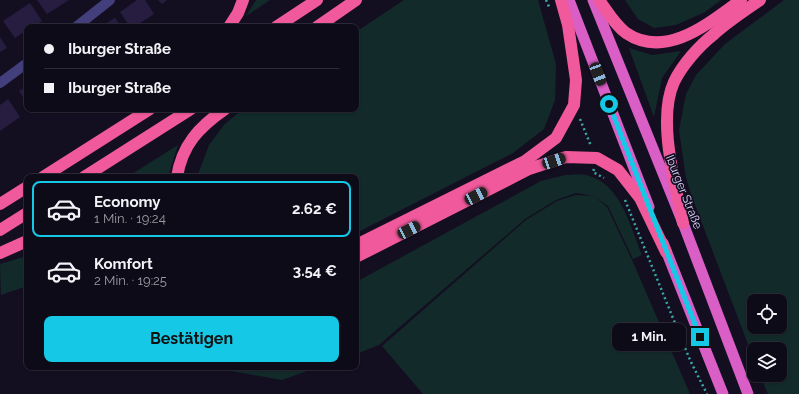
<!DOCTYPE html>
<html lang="de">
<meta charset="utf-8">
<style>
:root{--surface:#0e0b19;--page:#171422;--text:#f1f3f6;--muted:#9b9ba2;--line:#2e2b38;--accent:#15c8e6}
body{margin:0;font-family:Raleway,sans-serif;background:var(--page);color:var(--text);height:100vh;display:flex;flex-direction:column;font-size:15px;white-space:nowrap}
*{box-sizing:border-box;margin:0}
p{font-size:13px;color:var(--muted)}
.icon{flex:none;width:22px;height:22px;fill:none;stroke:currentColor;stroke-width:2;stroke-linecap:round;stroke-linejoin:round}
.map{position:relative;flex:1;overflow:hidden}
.sheet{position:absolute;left:24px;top:174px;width:335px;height:196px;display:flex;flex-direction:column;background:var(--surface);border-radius:8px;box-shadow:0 1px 3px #0004,0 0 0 1px var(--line)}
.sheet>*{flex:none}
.banner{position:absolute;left:24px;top:24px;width:335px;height:88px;border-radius:8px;box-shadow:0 1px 3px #0004,0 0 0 1px var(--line);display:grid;align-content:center;height:88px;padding:0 20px;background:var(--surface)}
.controls{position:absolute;left:747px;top:294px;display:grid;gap:8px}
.controls a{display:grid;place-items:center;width:40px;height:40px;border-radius:8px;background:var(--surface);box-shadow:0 1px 3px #0004,0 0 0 1px var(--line);font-size:20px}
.end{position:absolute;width:18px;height:18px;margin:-9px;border:5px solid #15c8e6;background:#111;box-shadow:0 0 0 2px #111}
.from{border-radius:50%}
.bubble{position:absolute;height:28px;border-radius:8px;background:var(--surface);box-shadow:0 1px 3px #0004,0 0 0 1px var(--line);font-size:13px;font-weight:700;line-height:28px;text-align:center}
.car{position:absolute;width:12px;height:24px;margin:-12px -6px;border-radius:5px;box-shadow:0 0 3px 1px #0007;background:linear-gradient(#222 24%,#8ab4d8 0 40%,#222 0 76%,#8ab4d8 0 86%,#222 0)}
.banner b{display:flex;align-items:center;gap:14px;height:38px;font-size:15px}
.banner b+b{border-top:1px solid var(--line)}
.banner i{width:10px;height:10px;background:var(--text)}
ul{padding:7px 0 0;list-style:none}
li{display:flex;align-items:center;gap:12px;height:56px;margin:0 8px 6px;padding:0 12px;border:2px solid transparent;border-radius:8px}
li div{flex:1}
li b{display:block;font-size:15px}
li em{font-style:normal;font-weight:700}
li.on{border-color:var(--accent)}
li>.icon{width:36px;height:36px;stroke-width:1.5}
.primary-button{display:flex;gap:8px;margin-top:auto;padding:8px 20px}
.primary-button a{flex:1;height:46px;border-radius:8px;background:var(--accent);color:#111;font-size:16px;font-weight:700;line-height:46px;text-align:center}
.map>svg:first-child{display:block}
.green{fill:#132a2a;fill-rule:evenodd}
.building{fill:#261d40}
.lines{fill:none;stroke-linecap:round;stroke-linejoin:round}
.path{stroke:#39a9a7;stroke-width:2.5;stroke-dasharray:2 3;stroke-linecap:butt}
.minor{stroke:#433e7c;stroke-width:10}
.trunk{stroke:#d95ec6;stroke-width:11}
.motorway{stroke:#f0599b;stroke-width:12}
.route{stroke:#15c8e6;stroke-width:5}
.labels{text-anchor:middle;stroke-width:3.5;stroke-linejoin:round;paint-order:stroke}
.street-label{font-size:12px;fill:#d9d3fb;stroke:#130f21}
</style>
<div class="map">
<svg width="799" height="394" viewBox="0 0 799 394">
<rect width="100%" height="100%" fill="#130f21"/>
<g class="green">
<polygon points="256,0 270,0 246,16"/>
<polygon points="404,0 538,0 556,64 555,100 544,129 513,153 356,233 356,177 197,177 209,145 224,125 243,109 356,109 356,32"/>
<polygon points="625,0 721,0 705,12 676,25 654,28 638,19"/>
<path d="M784,0H799V394H768L760,375H780V349H754V360L692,197L686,178L679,130L686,94L696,75L725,44ZM754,301H780V327H754Z"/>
<polygon points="629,48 652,55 681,51 662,78 654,117"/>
<polygon points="178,145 168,177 127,177"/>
<path d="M565,175C571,175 580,174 586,175C621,183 630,226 642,255L633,259L608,206L595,197L607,207L632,260L690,394H423L382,346L526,220L557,201L576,195L595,196L576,193L556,200L525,219L379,345L356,354V282L541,181Z"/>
<polygon points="27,256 27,286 1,295 0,264"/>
<polygon points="220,367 318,367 282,380 225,370"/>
</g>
<g class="building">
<polygon points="37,0 69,0 47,14"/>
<polygon points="137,0 145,0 154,14 134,27 130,27 120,12"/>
<polygon points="158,0 167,0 162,4"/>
<polygon points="30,3 42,21 32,27 27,27 27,30 15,38 3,21"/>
<polygon points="115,18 121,27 100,27"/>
<polygon points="0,37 7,48 0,52"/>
<polygon points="27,86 27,104 19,91"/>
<polygon points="8,99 20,117 0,131 0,105"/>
</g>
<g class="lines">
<g class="path">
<polyline points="546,0 550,9"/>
<polyline points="580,119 591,146"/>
<polyline points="594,169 593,172 604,178"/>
<polyline points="625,200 690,360 707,394"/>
</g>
<g class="minor">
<polyline points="76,27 110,0"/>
<polyline points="0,83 27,63"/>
</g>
<g class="trunk">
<polyline points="569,0 649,207"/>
<polyline points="593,0 683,223 748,394"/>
<polyline points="663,243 723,394"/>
</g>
<g class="motorway">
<path d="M599,0C607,11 615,25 626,33C666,60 709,23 741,0"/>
<polyline points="229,27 238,13 243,0"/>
<polyline points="276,27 317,0"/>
<polyline points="317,27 356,0"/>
<polyline points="43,177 150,109"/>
<polyline points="84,177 191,109"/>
<path d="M177,177C182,145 199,127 225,109"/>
<polyline points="0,204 27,187"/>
<path d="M683,223C675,183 657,119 674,82C682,65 699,46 713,35C727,22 744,11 760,0"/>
<polyline points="0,230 27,213"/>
<polyline points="356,245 525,161 556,138 574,105 576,80 568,25 561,0"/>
<polyline points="0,253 27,241"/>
<polyline points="356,257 529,169 566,157 597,158 618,170 640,198 666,252"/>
</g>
</g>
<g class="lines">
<polyline class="route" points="609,104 700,337"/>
</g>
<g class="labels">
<g class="street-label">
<text transform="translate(684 192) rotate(68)" y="4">Iburger Straße</text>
</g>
</g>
</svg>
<div class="controls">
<a><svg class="icon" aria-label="locate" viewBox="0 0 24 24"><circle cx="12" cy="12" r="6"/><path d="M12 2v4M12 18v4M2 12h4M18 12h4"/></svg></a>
<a><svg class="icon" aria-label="layers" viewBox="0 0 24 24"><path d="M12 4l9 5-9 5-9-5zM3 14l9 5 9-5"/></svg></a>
</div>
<i class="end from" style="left:609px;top:104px"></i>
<i class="end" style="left:700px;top:337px"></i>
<div class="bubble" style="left:612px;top:323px;width:74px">1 Min.</div>
<i class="car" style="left:598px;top:74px;rotate:159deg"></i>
<i class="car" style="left:554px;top:161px;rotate:71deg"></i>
<i class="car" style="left:476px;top:196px;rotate:63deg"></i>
<i class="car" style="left:409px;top:230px;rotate:63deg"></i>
<div class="banner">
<b><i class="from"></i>Iburger Straße</b>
<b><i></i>Iburger Straße</b>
</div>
<section class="sheet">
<ul>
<li class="on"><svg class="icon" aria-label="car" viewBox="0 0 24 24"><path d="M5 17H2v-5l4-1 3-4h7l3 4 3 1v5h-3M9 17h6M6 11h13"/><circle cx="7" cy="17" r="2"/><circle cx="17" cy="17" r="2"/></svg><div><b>Economy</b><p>1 Min. · 19:24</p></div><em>2.62 €</em></li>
<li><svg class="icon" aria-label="car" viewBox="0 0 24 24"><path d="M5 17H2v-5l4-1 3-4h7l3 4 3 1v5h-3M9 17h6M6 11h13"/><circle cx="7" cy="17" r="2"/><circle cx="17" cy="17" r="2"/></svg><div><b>Komfort</b><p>2 Min. · 19:25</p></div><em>3.54 €</em></li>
</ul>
<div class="primary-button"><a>Bestätigen</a></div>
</section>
</div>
